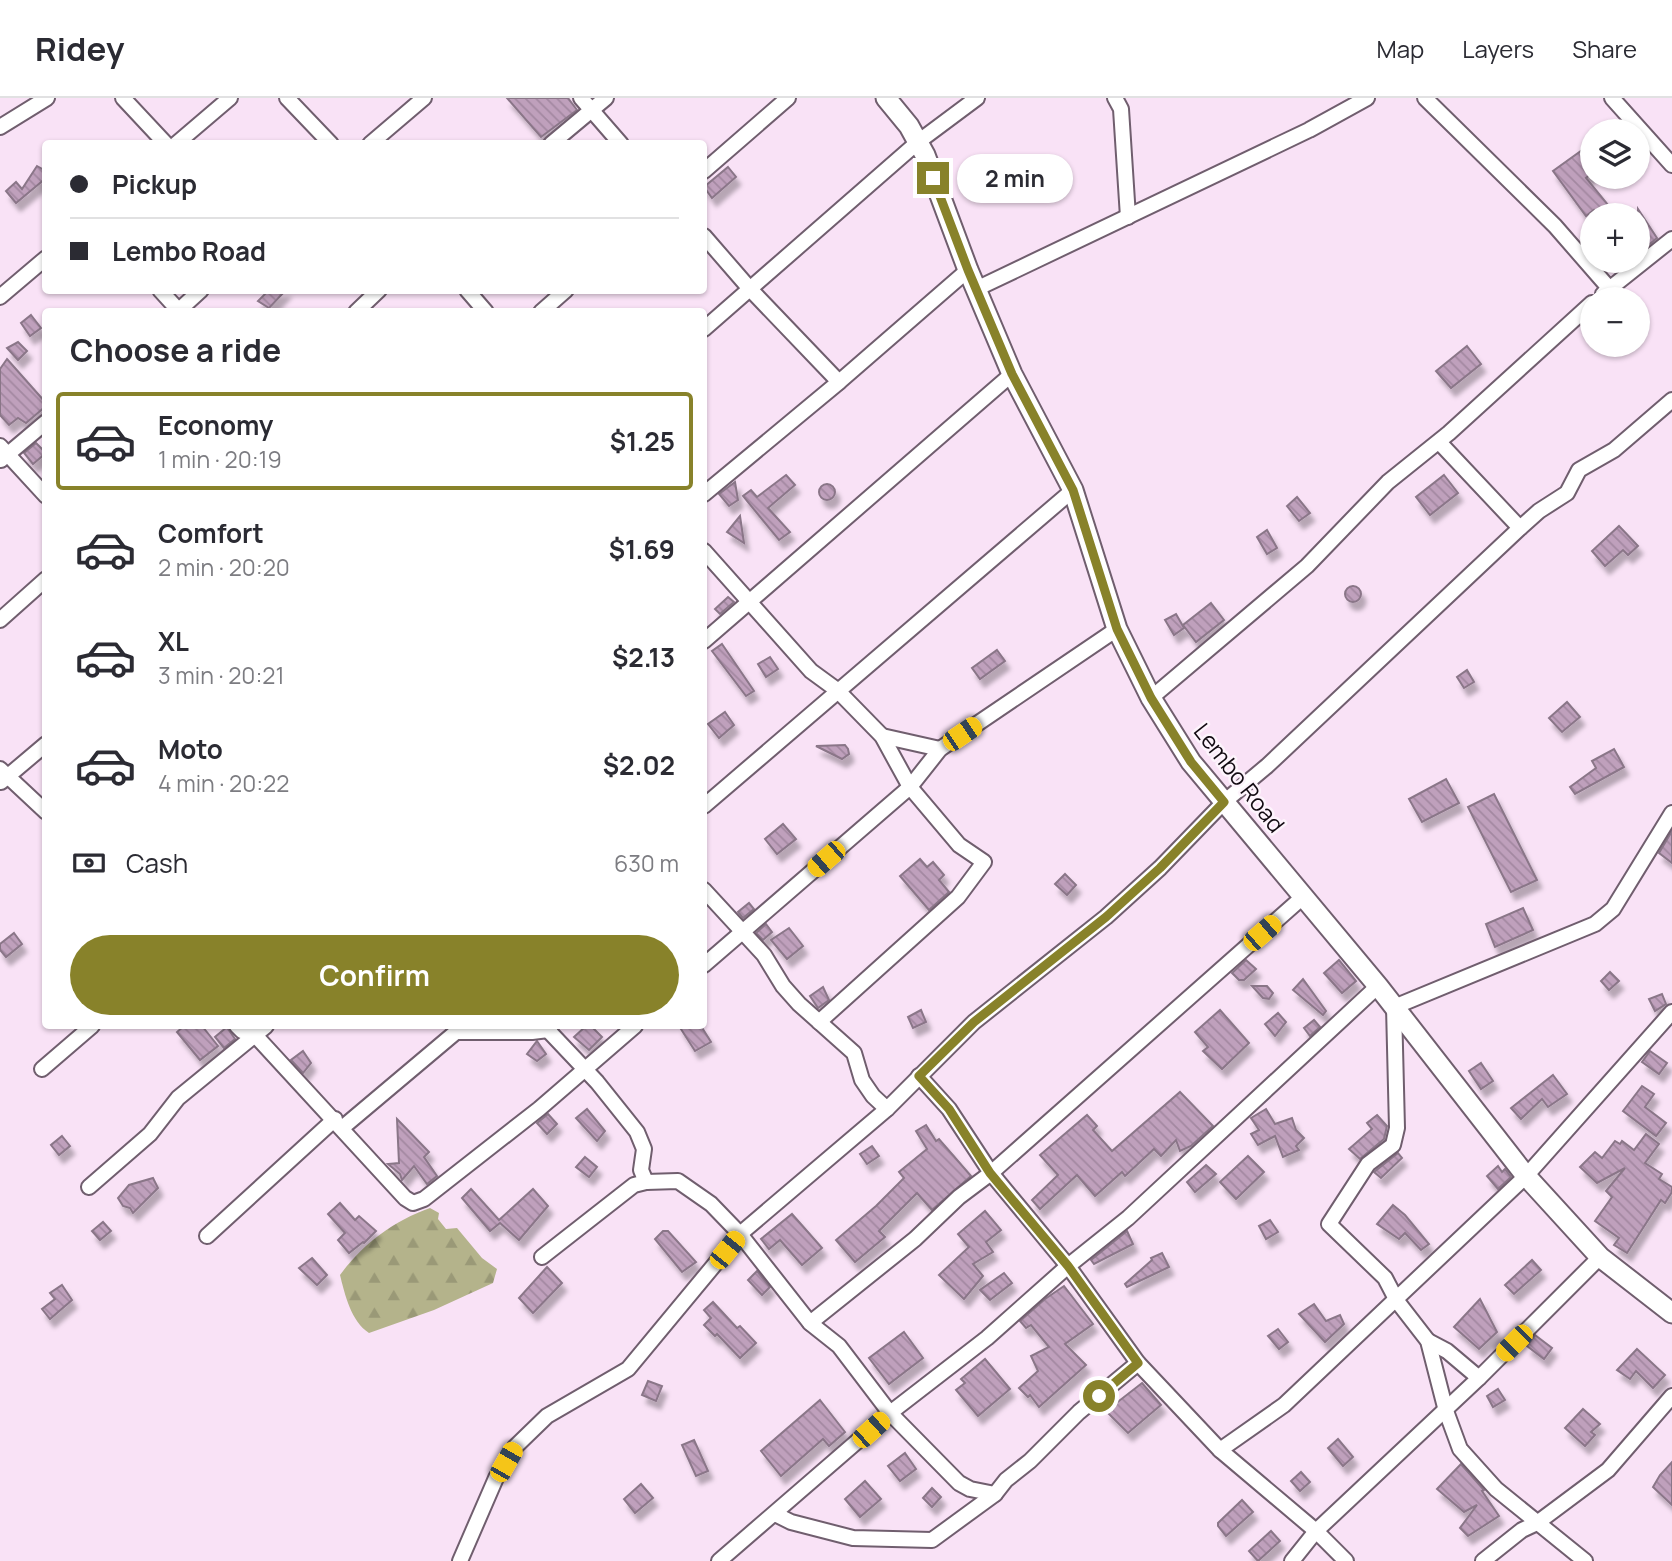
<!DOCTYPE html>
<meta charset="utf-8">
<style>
:root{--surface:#fff;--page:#f7f7f7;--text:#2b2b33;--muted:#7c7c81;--line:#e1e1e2;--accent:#88822a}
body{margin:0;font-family:Manrope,sans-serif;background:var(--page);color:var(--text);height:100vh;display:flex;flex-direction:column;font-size:26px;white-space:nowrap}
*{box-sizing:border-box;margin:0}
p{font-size:23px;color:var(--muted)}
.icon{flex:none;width:38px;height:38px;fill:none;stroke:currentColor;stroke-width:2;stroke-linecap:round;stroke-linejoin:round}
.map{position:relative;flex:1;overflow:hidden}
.side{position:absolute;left:42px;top:210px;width:665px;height:721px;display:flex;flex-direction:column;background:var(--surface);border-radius:7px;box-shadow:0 2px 5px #0004}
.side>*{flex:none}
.hud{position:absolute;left:42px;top:42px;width:665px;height:154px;border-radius:7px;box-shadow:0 2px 5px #0004;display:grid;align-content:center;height:154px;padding:0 28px;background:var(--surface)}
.controls{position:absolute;left:1580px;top:21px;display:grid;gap:14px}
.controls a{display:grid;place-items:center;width:70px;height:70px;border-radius:50%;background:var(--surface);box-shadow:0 2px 5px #0004;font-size:35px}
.end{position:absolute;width:32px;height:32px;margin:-16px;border:9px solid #88822a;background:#fff;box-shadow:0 0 0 4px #fff}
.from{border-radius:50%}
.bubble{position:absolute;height:49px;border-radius:24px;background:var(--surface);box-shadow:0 2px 5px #0004;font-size:23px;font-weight:700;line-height:49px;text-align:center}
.car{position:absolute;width:21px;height:42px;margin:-21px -10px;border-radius:9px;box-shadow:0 0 5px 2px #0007;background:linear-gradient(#f5c518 24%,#345 0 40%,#f5c518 0 76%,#345 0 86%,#f5c518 0)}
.hud b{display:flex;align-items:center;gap:24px;height:66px;font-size:26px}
.hud b+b{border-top:2px solid var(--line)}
.hud i{width:18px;height:18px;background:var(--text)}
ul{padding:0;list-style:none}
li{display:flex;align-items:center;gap:21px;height:98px;margin:0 14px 10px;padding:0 14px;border:4px solid transparent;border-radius:7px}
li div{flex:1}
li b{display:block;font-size:26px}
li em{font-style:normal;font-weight:700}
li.current{border-color:var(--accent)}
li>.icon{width:63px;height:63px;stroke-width:1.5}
h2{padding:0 28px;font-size:32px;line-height:84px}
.pay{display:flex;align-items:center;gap:18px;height:77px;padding:0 28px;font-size:26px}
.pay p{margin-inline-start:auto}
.cta{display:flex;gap:14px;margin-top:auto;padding:14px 28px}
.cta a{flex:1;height:80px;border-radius:42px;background:var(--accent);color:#fff;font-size:28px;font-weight:700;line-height:80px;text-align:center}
header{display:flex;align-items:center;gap:42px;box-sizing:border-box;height:98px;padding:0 35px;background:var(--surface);border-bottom:2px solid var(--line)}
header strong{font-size:33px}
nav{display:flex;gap:38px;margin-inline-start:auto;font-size:24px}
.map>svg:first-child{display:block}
.forest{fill:url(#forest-firs)}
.building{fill:url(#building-back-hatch);stroke:#8a7688;stroke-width:2;filter:url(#shadow)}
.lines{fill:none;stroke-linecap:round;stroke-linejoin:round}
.street-casing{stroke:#705e6e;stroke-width:18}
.secondary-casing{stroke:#705e6e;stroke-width:23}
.street{stroke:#fff;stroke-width:14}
.secondary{stroke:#fff;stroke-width:19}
.route{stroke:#88822a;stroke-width:9}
.labels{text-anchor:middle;stroke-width:5;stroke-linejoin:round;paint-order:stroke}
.street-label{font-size:23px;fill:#110a11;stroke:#fdf4fc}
</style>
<header>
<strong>Ridey</strong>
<nav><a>Map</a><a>Layers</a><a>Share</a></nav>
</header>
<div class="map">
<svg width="1672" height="1463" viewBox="0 0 1672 1463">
<defs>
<pattern id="forest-firs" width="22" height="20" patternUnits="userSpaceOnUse" patternTransform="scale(1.75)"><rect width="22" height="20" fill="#b4b38b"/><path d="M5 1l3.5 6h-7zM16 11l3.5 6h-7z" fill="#9a9977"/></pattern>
<pattern id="building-back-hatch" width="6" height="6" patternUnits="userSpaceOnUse" patternTransform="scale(1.75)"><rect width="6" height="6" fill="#bfa0bc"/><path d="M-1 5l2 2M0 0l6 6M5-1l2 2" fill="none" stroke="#a388a1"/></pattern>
<filter id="shadow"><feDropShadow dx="4.5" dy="8" stdDeviation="2" flood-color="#0004"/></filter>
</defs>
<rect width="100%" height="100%" fill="#f9e2f6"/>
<path class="forest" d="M430,1110L439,1115L438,1121L446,1131L457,1130L482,1160L497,1171L493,1185L434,1212L369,1235C351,1223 345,1197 340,1177C363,1146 393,1123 430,1110Z"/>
<g class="building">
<polygon points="507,0 568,0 577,12 541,39"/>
<polygon points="1592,45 1592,75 1586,80 1609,108 1598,117 1594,112 1586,118 1553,73"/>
<polygon points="37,68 46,73 46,80 16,105 6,93 16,84 22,91"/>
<polygon points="728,69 736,79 712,100 704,89"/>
<polygon points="1638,111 1657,140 1638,156"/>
<polygon points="269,192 286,192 269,210 258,203"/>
<polygon points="31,217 41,230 30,238 21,225"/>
<polygon points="18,244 27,253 18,262 7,250"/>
<polygon points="1467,248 1481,266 1451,290 1436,273"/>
<polygon points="7,261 46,305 46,308 26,325 18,320 9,327 0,317 0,271"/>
<polygon points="36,345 46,355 33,366 24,355"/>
<polygon points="786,377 795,387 768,410 790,434 779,442 743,398 751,392 757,399"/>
<polygon points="1444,377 1458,395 1430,417 1416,399"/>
<polygon points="735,384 738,402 729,408 719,396"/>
<circle cx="827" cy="394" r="8"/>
<polygon points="1297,399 1310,415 1299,423 1287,408"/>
<polygon points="740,418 744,445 727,434"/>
<polygon points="1619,428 1638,448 1628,457 1623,452 1605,468 1592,453"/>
<polygon points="1267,432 1277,450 1267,456 1257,439"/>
<circle cx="1353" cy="496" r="8"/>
<polygon points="728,499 734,504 720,516 715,511"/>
<polygon points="1211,505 1224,522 1196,544 1183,527"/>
<polygon points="1176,516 1184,530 1174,537 1165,522"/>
<polygon points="722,546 754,593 746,598 712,553"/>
<polygon points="997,552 1005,563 980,581 972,570"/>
<polygon points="770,559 778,571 766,579 758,566"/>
<polygon points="1467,572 1474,584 1464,590 1457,579"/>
<polygon points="1567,604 1580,619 1562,634 1549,620"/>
<polygon points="725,614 734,627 719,640 708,626"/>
<polygon points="845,647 848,651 849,656 842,661 816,648"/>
<polygon points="1614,651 1624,669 1575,696 1570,689 1596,670 1592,663"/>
<polygon points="1446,681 1459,705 1422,724 1409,701"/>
<polygon points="1494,696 1537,782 1511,794 1468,709"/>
<polygon points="783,726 796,741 777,756 765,741"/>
<polygon points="1672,733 1672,765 1659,755"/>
<polygon points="920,761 927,769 933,764 944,777 939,782 949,794 929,812 900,778"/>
<polygon points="1065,776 1076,787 1067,797 1055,786"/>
<polygon points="749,805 754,811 743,820 738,814"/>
<polygon points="1523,810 1533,832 1495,849 1486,826"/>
<polygon points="766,826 772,834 763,842 756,835"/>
<polygon points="789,830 803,848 787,861 771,842"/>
<polygon points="14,835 22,846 6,859 0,852 0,846"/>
<polygon points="1246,862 1256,871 1244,882 1239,882 1232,875"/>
<polygon points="1339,862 1356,883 1342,895 1324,875"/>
<polygon points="1610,874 1619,883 1609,892 1601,883"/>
<polygon points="1303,881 1326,913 1323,917 1293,892"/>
<polygon points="1252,888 1267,888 1273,895 1269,901 1263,900"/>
<polygon points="823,889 829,902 818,910 810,898"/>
<polygon points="1662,896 1666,906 1655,913 1649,901"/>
<polygon points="921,912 926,924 913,930 908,919"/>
<polygon points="1220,912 1249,945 1222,971 1203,953 1208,949 1195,934"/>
<polygon points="1278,915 1286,924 1275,938 1265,926"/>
<polygon points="1314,922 1320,929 1310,938 1304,930"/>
<polygon points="184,928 202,928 218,948 200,962 177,934"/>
<polygon points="586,928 591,928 602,939 589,952 574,939"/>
<polygon points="679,928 701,928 711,944 695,953"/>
<polygon points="227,929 235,941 224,950 215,939"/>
<polygon points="537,943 546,956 537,963 527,956"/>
<polygon points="303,953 311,965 303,975 291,962"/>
<polygon points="1650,953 1667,965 1659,976 1642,964"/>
<polygon points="1481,965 1493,983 1481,991 1469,973"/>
<polygon points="1553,977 1567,996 1548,1009 1542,1001 1521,1021 1511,1010"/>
<polygon points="1642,988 1654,996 1645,1009 1666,1025 1656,1038 1623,1013"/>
<polygon points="1180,994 1213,1028 1191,1048 1180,1053 1176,1042 1161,1058 1154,1051 1125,1078 1122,1074 1095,1098 1077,1077 1040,1111 1032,1102 1058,1077 1040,1057 1087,1017 1097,1028 1093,1032 1112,1053"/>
<polygon points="587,1011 605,1033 597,1043 576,1020"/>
<polygon points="1266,1011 1275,1026 1292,1020 1296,1032 1304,1040 1296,1048 1299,1052 1283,1059 1275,1038 1258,1047 1251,1036 1259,1032 1251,1020"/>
<polygon points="548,1016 557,1026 547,1036 537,1025"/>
<polygon points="1377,1017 1387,1028 1384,1041 1360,1061 1349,1051 1372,1031 1367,1025"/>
<polygon points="397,1021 429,1054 424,1059 437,1078 427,1086 414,1068 402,1082 400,1076 388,1066 399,1065"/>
<polygon points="926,1027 936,1043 939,1041 971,1078 932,1112 917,1095 879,1133 885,1139 855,1164 836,1142 876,1108 904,1080 899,1074 927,1051 916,1033"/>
<polygon points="1646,1036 1659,1046 1645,1065 1662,1076 1659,1081 1672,1089 1672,1094 1665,1105 1661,1102 1627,1155 1614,1147 1619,1140 1595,1123 1612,1099 1606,1093 1625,1070 1597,1085 1580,1069 1595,1054 1602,1060 1615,1043 1620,1046 1622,1043 1634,1052"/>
<polygon points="62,1038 70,1048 59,1057 51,1047"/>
<polygon points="872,1048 879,1058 867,1066 860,1056"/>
<polygon points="1398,1055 1402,1060 1381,1080 1374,1074"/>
<polygon points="1248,1058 1264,1074 1236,1101 1220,1084"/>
<polygon points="585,1059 597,1069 589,1079 576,1069"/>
<polygon points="1206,1067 1216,1076 1195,1094 1187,1084"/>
<polygon points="1498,1068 1502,1074 1505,1071 1511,1079 1498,1091 1487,1078"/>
<polygon points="153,1080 158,1090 133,1115 130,1110 123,1108 118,1100 129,1087"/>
<polygon points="471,1091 499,1122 533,1091 548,1108 519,1142 500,1125 490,1133 462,1100"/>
<polygon points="340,1105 355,1122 359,1118 376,1133 364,1145 363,1144 349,1155 338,1142 345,1135 328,1116"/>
<polygon points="1393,1107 1405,1117 1429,1146 1421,1152 1405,1135 1399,1141 1377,1126"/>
<polygon points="985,1113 1001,1132 986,1144 993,1154 973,1166 983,1178 964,1201 939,1177 969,1149 958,1136"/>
<polygon points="792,1116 822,1150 802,1167 780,1142 769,1151 761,1141"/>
<polygon points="1270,1122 1278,1134 1266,1141 1259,1128"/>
<polygon points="103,1124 111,1133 100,1142 92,1133"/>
<polygon points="663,1133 668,1133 696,1164 682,1174 655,1141"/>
<polygon points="1127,1133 1133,1146 1094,1166 1091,1162"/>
<polygon points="1162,1155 1169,1169 1127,1189 1125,1186 1152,1162 1151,1160"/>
<polygon points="312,1160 327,1177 317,1187 299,1170"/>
<polygon points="1532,1162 1541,1172 1514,1196 1505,1187"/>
<polygon points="547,1169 562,1185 533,1215 519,1200"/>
<polygon points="757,1173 770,1189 762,1197 748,1182"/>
<polygon points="1004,1175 1012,1185 990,1202 980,1192"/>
<polygon points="62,1187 72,1202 50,1221 42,1211 55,1201 50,1195"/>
<polygon points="1064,1188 1093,1226 1065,1246 1086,1267 1039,1309 1030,1297 1028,1299 1019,1290 1038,1273 1031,1258 1049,1249 1031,1227 1026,1230 1020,1223 1045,1201"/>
<polygon points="1480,1201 1497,1234 1479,1251 1454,1229"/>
<polygon points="713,1204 737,1230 740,1228 756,1245 740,1260 717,1236 715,1238 704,1227 711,1220 704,1212"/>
<polygon points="1314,1206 1326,1223 1340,1217 1344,1226 1325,1244 1299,1216"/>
<polygon points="1278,1231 1288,1244 1279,1251 1268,1238"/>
<polygon points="904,1234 923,1260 889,1286 869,1260"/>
<polygon points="1535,1237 1552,1250 1544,1261 1527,1248"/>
<polygon points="1637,1251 1665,1277 1653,1290 1636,1273 1630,1281 1617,1272"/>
<polygon points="985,1261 1010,1291 978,1318 956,1292 965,1285 961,1281"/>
<polygon points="648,1283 662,1288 656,1303 642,1297"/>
<polygon points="1142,1285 1161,1307 1128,1335 1106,1313"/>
<polygon points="1498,1291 1505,1302 1493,1309 1487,1298"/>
<polygon points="820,1302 845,1334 829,1348 823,1341 781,1378 761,1353"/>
<polygon points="1583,1311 1600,1326 1591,1334 1595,1337 1585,1348 1565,1330"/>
<polygon points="1338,1341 1353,1359 1343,1368 1328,1350"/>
<polygon points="694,1342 708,1373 696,1378 682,1347"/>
<polygon points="905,1355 916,1371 900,1383 888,1368"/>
<polygon points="1672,1364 1672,1407 1653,1389 1660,1377"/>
<polygon points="1461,1366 1484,1392 1482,1393 1499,1418 1468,1438 1460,1430 1477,1407 1464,1414 1437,1391"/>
<polygon points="1301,1374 1310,1384 1300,1393 1291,1383"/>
<polygon points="865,1383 881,1401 860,1419 845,1401"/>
<polygon points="641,1386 653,1400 635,1415 624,1401"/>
<polygon points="932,1390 941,1399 932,1409 923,1400"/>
<polygon points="1242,1402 1253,1414 1226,1438 1218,1428 1218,1425"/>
<polygon points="1271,1433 1280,1443 1258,1463 1249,1453"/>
</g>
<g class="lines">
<defs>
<g id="street">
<polyline points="123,0 166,46"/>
<polyline points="287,0 331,46"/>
<polyline points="581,0 621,46"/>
<polyline points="1115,0 1121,11 1128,119"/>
<polyline points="1425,0 1555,128 1609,190"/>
<polyline points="1612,0 1672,67"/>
<polyline points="0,29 47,0"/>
<polyline points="176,46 230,0"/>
<polyline points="370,46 424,0"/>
<polyline points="551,46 606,0"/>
<polyline points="704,73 788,0"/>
<polyline points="704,138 750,191 839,284"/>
<polyline points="976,191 1309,32 1367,0"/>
<polyline points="160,192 180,214"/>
<polyline points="467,192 486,214"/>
<polyline points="1603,196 1672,141"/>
<polyline points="0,199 46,160"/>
<polyline points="177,214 201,192"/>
<polyline points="356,214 379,192"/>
<polyline points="541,214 566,192"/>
<polyline points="704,231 918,44 977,0"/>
<polyline points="1439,344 1520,430"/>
<polyline points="0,348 46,398"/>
<polyline points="1,362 46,324"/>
<polyline points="704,396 839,284 968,172"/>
<polyline points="704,453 811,573 837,592 882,638 910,689 959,747 984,764 958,799 819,924"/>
<polyline points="0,522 46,481"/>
<polyline points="704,543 1012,276"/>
<polyline points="1151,600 1307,468 1388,384 1449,335 1592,205"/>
<polyline points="882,638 940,651"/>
<polyline points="0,671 46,714"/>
<polyline points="1,684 46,646"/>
<polyline points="704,708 1073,392"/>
<polyline points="704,792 764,857 783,888 799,906 854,955 862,982 873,998 887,1011"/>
<polyline points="704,867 910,689 940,651 1117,531"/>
<polyline points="237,928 242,933 255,937 405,1100 413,1105 424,1101 539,1011 635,928"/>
<polyline points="544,928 597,984 637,1034 644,1051 641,1072 646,1084"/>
<polyline points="42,971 92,928"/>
<polyline points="919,978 949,1011 991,1075 1304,798"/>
<polyline points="342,1030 456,934 532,934 548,932 551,928"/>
<polyline points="89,1089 150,1036 178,1000 266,928"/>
<polyline points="207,1138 335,1021"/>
<polyline points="542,1159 634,1087 646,1084 678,1083 711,1106 740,1136 810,1225 839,1248 890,1315 959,1385 970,1391 995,1396 1006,1382 1030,1363 1079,1314 1138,1265"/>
<polyline points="810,1225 915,1141 959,1099 991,1075 1068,1168 1138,1265 1220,1352 1316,1433 1346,1463"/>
<polyline points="1428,1243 1447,1253 1479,1280 1600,1159"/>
<polyline points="1220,1352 1284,1307 1526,1078 1672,914"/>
<polyline points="775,1416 791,1424 853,1440 932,1442 995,1396"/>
<polyline points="460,1463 496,1380 515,1349 547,1318 628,1271 740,1136 887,1011 974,924 1106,819 1160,770 1224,704 1267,668 1520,430 1539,413 1567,395 1579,372 1614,352 1672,302"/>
<polyline points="719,1463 890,1315 987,1240 1068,1168 1128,1120 1378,888"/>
<polyline points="1292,1463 1316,1433 1479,1280"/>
<polyline points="1483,1463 1522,1432 1537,1425 1608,1372 1672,1298"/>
<polyline points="1585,1463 1496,1391 1460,1351 1446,1313 1428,1243 1397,1203 1385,1180 1329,1126 1368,1066 1393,1047 1397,1030 1394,909 1595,826 1613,811 1672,715"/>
</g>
<polyline id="secondary" points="886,0 909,28 925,57 968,172 1012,276 1073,392 1117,531 1151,600 1191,664 1378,888 1526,1078 1600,1159 1672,1215"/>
</defs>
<use href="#street" class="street-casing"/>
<use href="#secondary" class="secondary-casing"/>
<use href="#street" class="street"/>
<use href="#secondary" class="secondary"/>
</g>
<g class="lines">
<polyline class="route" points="933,80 968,172 1012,276 1073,392 1117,531 1151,600 1191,664 1224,704 1160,770 1106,819 974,924 919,978 949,1011 990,1075 1068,1168 1138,1265 1099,1298"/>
</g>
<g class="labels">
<g class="street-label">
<text transform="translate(1239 680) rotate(52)" y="8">Lembo Road</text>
</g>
</g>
</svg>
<div class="controls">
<a><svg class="icon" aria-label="layers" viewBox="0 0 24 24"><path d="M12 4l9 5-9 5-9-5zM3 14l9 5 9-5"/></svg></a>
<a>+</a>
<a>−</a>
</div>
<i class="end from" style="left:1099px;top:1298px"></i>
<i class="end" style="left:933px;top:80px"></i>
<div class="bubble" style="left:957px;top:56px;width:116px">2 min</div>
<i class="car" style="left:962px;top:636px;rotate:56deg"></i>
<i class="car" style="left:826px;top:761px;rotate:229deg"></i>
<i class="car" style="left:1262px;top:835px;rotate:49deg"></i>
<i class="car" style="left:727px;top:1152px;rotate:39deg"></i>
<i class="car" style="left:1514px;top:1245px;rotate:225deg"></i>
<i class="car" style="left:871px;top:1332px;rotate:48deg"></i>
<i class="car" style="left:506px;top:1364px;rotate:30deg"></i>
<div class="hud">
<b><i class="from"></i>Pickup</b>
<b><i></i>Lembo Road</b>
</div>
<section class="side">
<h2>Choose a ride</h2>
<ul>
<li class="current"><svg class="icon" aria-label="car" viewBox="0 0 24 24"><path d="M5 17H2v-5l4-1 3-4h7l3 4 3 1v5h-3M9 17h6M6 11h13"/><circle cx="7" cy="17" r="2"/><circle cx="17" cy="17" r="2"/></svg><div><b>Economy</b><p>1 min · 20:19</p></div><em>$1.25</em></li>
<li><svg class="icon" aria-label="car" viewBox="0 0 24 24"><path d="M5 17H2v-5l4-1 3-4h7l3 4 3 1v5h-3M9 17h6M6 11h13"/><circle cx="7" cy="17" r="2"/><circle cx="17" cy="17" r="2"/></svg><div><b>Comfort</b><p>2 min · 20:20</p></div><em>$1.69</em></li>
<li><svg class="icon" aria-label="car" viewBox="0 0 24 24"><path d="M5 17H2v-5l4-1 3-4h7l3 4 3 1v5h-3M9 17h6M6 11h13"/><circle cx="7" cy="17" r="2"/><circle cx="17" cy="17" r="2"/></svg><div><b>XL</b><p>3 min · 20:21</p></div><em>$2.13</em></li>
<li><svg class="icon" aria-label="car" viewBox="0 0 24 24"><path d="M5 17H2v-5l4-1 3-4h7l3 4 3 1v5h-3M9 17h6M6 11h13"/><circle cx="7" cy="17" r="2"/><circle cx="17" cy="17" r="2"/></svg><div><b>Moto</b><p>4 min · 20:22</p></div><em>$2.02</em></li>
</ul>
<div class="pay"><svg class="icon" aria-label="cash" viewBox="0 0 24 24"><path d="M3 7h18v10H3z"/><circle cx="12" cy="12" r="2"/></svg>Cash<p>630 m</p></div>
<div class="cta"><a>Confirm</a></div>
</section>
</div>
